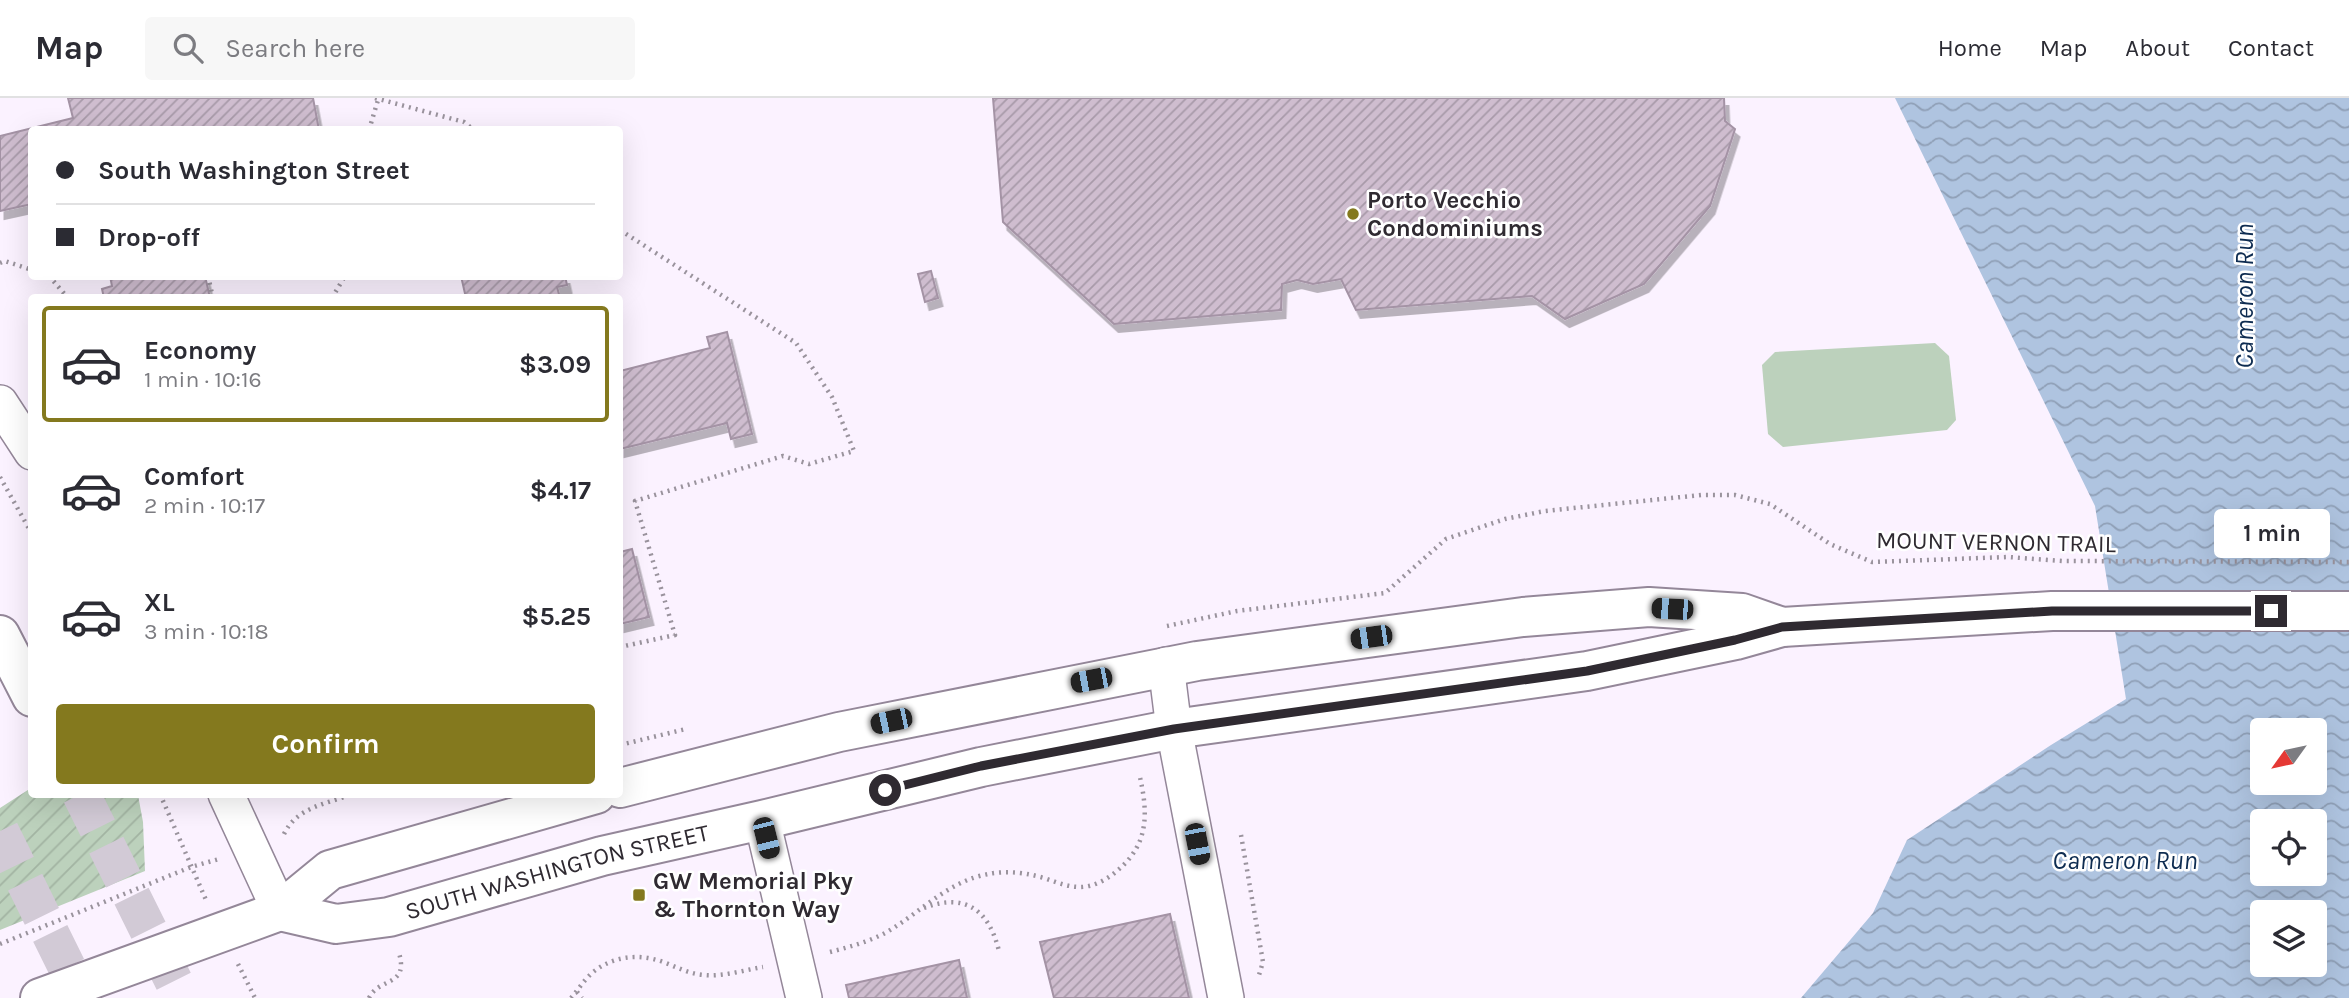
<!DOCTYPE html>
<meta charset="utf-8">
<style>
:root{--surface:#fff;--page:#f7f7f7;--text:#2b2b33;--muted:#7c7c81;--line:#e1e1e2;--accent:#84791e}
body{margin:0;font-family:Karla,sans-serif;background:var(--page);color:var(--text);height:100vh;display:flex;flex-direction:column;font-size:26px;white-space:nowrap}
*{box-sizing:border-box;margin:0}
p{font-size:23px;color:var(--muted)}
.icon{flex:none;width:38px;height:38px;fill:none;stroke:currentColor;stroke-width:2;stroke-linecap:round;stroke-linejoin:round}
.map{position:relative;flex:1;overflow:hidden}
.sheet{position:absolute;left:28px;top:196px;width:595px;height:504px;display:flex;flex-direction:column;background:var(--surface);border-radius:7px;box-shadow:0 7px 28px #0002}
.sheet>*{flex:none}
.hud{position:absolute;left:28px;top:28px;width:595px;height:154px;border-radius:7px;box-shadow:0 7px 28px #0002;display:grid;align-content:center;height:154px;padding:0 28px;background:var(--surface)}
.needle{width:46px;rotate:237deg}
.tools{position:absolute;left:2250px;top:620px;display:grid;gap:14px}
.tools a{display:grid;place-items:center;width:77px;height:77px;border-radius:7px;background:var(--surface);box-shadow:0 7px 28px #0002;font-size:35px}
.end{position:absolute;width:32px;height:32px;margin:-16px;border:9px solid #2f2a31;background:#fff;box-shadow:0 0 0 4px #fff}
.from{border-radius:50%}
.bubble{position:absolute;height:49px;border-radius:7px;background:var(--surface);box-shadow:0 7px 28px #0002;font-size:23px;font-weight:700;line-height:49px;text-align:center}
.car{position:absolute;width:21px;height:42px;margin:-21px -10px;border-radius:9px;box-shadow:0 0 5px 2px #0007;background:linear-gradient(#222 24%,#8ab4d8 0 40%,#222 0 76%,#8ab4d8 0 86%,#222 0)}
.hud b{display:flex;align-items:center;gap:24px;height:66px;font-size:26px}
.hud b+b{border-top:2px solid var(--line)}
.hud i{width:18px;height:18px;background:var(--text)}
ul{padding:12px 0 0;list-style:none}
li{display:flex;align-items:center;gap:21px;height:116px;margin:0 14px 10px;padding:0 14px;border:4px solid transparent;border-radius:7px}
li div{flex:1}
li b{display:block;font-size:26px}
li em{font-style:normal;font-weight:700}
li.on{border-color:var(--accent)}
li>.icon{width:63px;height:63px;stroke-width:1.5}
.action{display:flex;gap:14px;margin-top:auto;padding:14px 28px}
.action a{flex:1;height:80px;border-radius:7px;background:var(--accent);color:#fff;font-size:28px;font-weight:700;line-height:80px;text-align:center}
header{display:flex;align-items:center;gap:42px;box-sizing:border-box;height:98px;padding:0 35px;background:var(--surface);border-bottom:2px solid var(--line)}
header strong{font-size:33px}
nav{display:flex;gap:38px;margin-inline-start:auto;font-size:24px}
.search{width:490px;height:63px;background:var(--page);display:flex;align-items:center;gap:18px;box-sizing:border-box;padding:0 24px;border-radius:7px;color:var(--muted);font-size:26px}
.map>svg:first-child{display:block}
.green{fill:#bcd1bc}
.garden{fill:url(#garden-furrows)}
.water{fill:url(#water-waves);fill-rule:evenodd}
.building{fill:url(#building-hatch);stroke:#a493a5;stroke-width:2;filter:url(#shadow)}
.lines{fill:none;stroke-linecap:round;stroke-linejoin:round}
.highway-tunnel{stroke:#d2cad6;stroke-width:38;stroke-dasharray:38 19;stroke-linecap:butt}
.minor-casing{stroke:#948799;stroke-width:38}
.major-casing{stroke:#948799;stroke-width:42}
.highway-casing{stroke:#948799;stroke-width:42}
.path{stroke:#9a939d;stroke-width:4.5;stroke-dasharray:2 5;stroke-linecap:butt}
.minor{stroke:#fff;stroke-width:35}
.major{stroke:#fff;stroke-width:38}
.highway{stroke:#fff;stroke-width:38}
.route{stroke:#2f2a31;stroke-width:9}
.poi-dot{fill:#84791e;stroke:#fff;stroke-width:2.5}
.labels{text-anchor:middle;stroke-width:5;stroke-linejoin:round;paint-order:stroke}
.poi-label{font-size:24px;font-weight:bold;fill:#2f2a31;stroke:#fff;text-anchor:start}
.street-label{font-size:24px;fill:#2f2a31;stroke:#fff}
.water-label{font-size:26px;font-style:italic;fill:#0e2c51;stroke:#fff}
</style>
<header>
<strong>Map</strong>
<div class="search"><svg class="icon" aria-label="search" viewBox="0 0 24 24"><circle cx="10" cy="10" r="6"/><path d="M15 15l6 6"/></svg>Search here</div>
<nav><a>Home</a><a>Map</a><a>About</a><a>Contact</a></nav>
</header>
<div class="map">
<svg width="2349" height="900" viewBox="0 0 2349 900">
<defs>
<pattern id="garden-furrows" width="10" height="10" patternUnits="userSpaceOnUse" patternTransform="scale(1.75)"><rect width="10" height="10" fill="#bcd1bc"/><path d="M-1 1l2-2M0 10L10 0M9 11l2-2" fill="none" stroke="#a2b4a2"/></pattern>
<pattern id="water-waves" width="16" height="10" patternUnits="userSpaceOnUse" patternTransform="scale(1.75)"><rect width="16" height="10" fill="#afc4e0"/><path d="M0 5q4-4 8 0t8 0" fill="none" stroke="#8f9fb6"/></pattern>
<pattern id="building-hatch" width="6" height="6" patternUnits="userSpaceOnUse" patternTransform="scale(1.75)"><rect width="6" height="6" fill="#cfbdcf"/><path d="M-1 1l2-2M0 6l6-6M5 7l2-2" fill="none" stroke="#a89aa9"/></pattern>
<filter id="shadow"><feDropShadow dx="4.5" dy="8" stdDeviation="0" flood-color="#0004"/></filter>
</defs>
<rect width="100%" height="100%" fill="#fbf2ff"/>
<polygon class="green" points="1935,245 1949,258 1956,322 1947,332 1783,349 1768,336 1762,267 1775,254"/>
<polygon class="garden" points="31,690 32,696 138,697 143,724 145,773 0,832 0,710"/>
<path class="water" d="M1895,0H2349V900H1801L1873,815L1907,742L2051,647L2126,601L2095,408ZM2263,632H2315V684H2263ZM2263,723H2315V775H2263ZM2263,814H2315V866H2263Z"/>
<g class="building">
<polygon points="68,0 313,0 319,32 32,32 32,106 0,113 0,38 73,20"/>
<polygon points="993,0 1724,0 1725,23 1735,31 1710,108 1644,186 1565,221 1532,198 1356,212 1341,181 1313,186 1297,182 1282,186 1281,212 1114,226 1003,124"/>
<polygon points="931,173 938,200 925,204 918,176"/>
<polygon points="110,178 205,178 210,200 104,200 102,191 112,188"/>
<polygon points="461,178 565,178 567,187 557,189 560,200 466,200"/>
<polygon points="727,234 752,336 731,341 727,325 620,351 620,273 710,250 707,239"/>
<polygon points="632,451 649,519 620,526 620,454"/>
<polygon points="1170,816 1189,900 1054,900 1040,844"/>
<polygon points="959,862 967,900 849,900 846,887"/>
</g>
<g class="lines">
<g class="highway-tunnel">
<polyline points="81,696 182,900"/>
<polyline points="0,733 82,900"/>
</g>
<defs>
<g id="minor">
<polyline points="0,305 32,354"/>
<polyline points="1166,567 1174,631 1226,900"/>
<polyline points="226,696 280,813"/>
<polyline points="762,722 804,900"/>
</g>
<g id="major">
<polyline points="620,690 839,634 1197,563 1523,519 1649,509 1742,515 1782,529"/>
<path id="s1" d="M280,813L336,826L389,819L602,758L762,722L981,669L1174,631L1587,573L1736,542L1782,529L2052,513H2349"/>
<polyline points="40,900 280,813 330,772 596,696"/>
</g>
<polyline id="highway" points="0,537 32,599"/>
</defs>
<use href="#minor" class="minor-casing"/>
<use href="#major" class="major-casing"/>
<use href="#highway" class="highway-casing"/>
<g class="path">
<polyline points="375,0 464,24 474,32"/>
<polyline points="369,32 378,2"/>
<polyline points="620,132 796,245 832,299 854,353 809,366 783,358 635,403 675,537 620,549"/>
<polyline points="0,165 5,163 32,172"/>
<polyline points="49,178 68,200"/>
<polyline points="208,178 213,200"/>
<polyline points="332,200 345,178"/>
<polyline points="0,379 32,436"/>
<polyline points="1167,528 1237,513 1385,495 1446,441 1505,421 1545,413 1701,397 1735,397 1770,406 1830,446 1872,464 2008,459 2062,463 2349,464"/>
<polyline points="620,647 686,631"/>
<polyline points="160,696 206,802"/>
<path d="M284,736C297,709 326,706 353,696"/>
<polyline points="1241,737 1263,864 1259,877"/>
<path d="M924,810C965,794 989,812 999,853"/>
<polyline points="0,846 191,769 219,761"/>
<path d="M830,854C849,849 868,844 885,835C917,817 941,790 976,779C999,772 1020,773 1044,780C1056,784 1067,789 1080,789C1094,789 1108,781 1118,772C1150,745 1148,713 1139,675"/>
<polyline points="238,866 255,900"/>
<polyline points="577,894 582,900"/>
<path d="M369,900C379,879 409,889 399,855"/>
<path d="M571,900C578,892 584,882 592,875C612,858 639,855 663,864C677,869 689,876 704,877C723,879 744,872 763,869"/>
</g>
<use href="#minor" class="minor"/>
<use href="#major" class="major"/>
<use href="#highway" class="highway"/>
</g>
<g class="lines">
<polyline class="route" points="885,692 981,668 1174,631 1587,573 1735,542 1782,529 2052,513 2271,513"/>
</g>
<g class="poi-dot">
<circle cx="1353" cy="116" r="7"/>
<rect x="632" y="790" width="14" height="14" rx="3.5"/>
</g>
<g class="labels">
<g class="poi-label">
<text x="1367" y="110">Porto Vecchio<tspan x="1367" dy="28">Condominiums</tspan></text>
<text x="653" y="791">GW Memorial Pky<tspan x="653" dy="28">&amp; Thornton Way</tspan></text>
</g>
<g class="street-label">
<text transform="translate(1996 444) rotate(1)" y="8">MOUNT VERNON TRAIL</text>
<text dy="8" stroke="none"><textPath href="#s1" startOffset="285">SOUTH WASHINGTON STREET</textPath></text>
</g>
<g class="water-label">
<text transform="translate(2244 198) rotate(-90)" y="9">Cameron Run</text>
<text x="2125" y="771">Cameron Run</text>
</g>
</g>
</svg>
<div class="tools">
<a><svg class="needle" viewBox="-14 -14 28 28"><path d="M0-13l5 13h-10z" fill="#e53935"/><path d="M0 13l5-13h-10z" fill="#7c7c81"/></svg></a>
<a><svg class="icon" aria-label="locate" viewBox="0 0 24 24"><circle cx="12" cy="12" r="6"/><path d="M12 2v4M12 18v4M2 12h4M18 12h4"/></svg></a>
<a><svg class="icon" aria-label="layers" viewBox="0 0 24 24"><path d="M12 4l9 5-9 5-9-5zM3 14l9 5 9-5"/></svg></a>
</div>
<i class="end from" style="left:885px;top:692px"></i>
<i class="end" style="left:2271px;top:513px"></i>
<div class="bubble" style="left:2214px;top:411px;width:116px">1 min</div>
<i class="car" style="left:1672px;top:511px;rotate:273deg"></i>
<i class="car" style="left:1371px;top:539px;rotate:262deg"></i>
<i class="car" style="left:1091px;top:582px;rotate:259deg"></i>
<i class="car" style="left:891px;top:623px;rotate:258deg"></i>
<i class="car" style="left:766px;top:740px;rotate:166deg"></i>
<i class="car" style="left:1197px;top:746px;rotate:169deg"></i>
<div class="hud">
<b><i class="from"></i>South Washington Street</b>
<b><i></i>Drop-off</b>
</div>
<section class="sheet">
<ul>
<li class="on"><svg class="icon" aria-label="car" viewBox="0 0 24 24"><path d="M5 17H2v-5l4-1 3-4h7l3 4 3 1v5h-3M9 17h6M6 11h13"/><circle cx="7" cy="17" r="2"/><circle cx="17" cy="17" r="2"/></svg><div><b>Economy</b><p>1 min · 10:16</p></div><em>$3.09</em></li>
<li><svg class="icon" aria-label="car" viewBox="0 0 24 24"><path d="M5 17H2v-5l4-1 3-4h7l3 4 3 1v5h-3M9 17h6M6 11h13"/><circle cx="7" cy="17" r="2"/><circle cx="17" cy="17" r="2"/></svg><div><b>Comfort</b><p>2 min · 10:17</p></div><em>$4.17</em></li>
<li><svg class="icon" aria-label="car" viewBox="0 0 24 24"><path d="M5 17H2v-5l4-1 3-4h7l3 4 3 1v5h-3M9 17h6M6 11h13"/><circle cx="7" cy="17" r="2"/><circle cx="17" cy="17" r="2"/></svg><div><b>XL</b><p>3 min · 10:18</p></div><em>$5.25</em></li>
</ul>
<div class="action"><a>Confirm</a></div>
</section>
</div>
